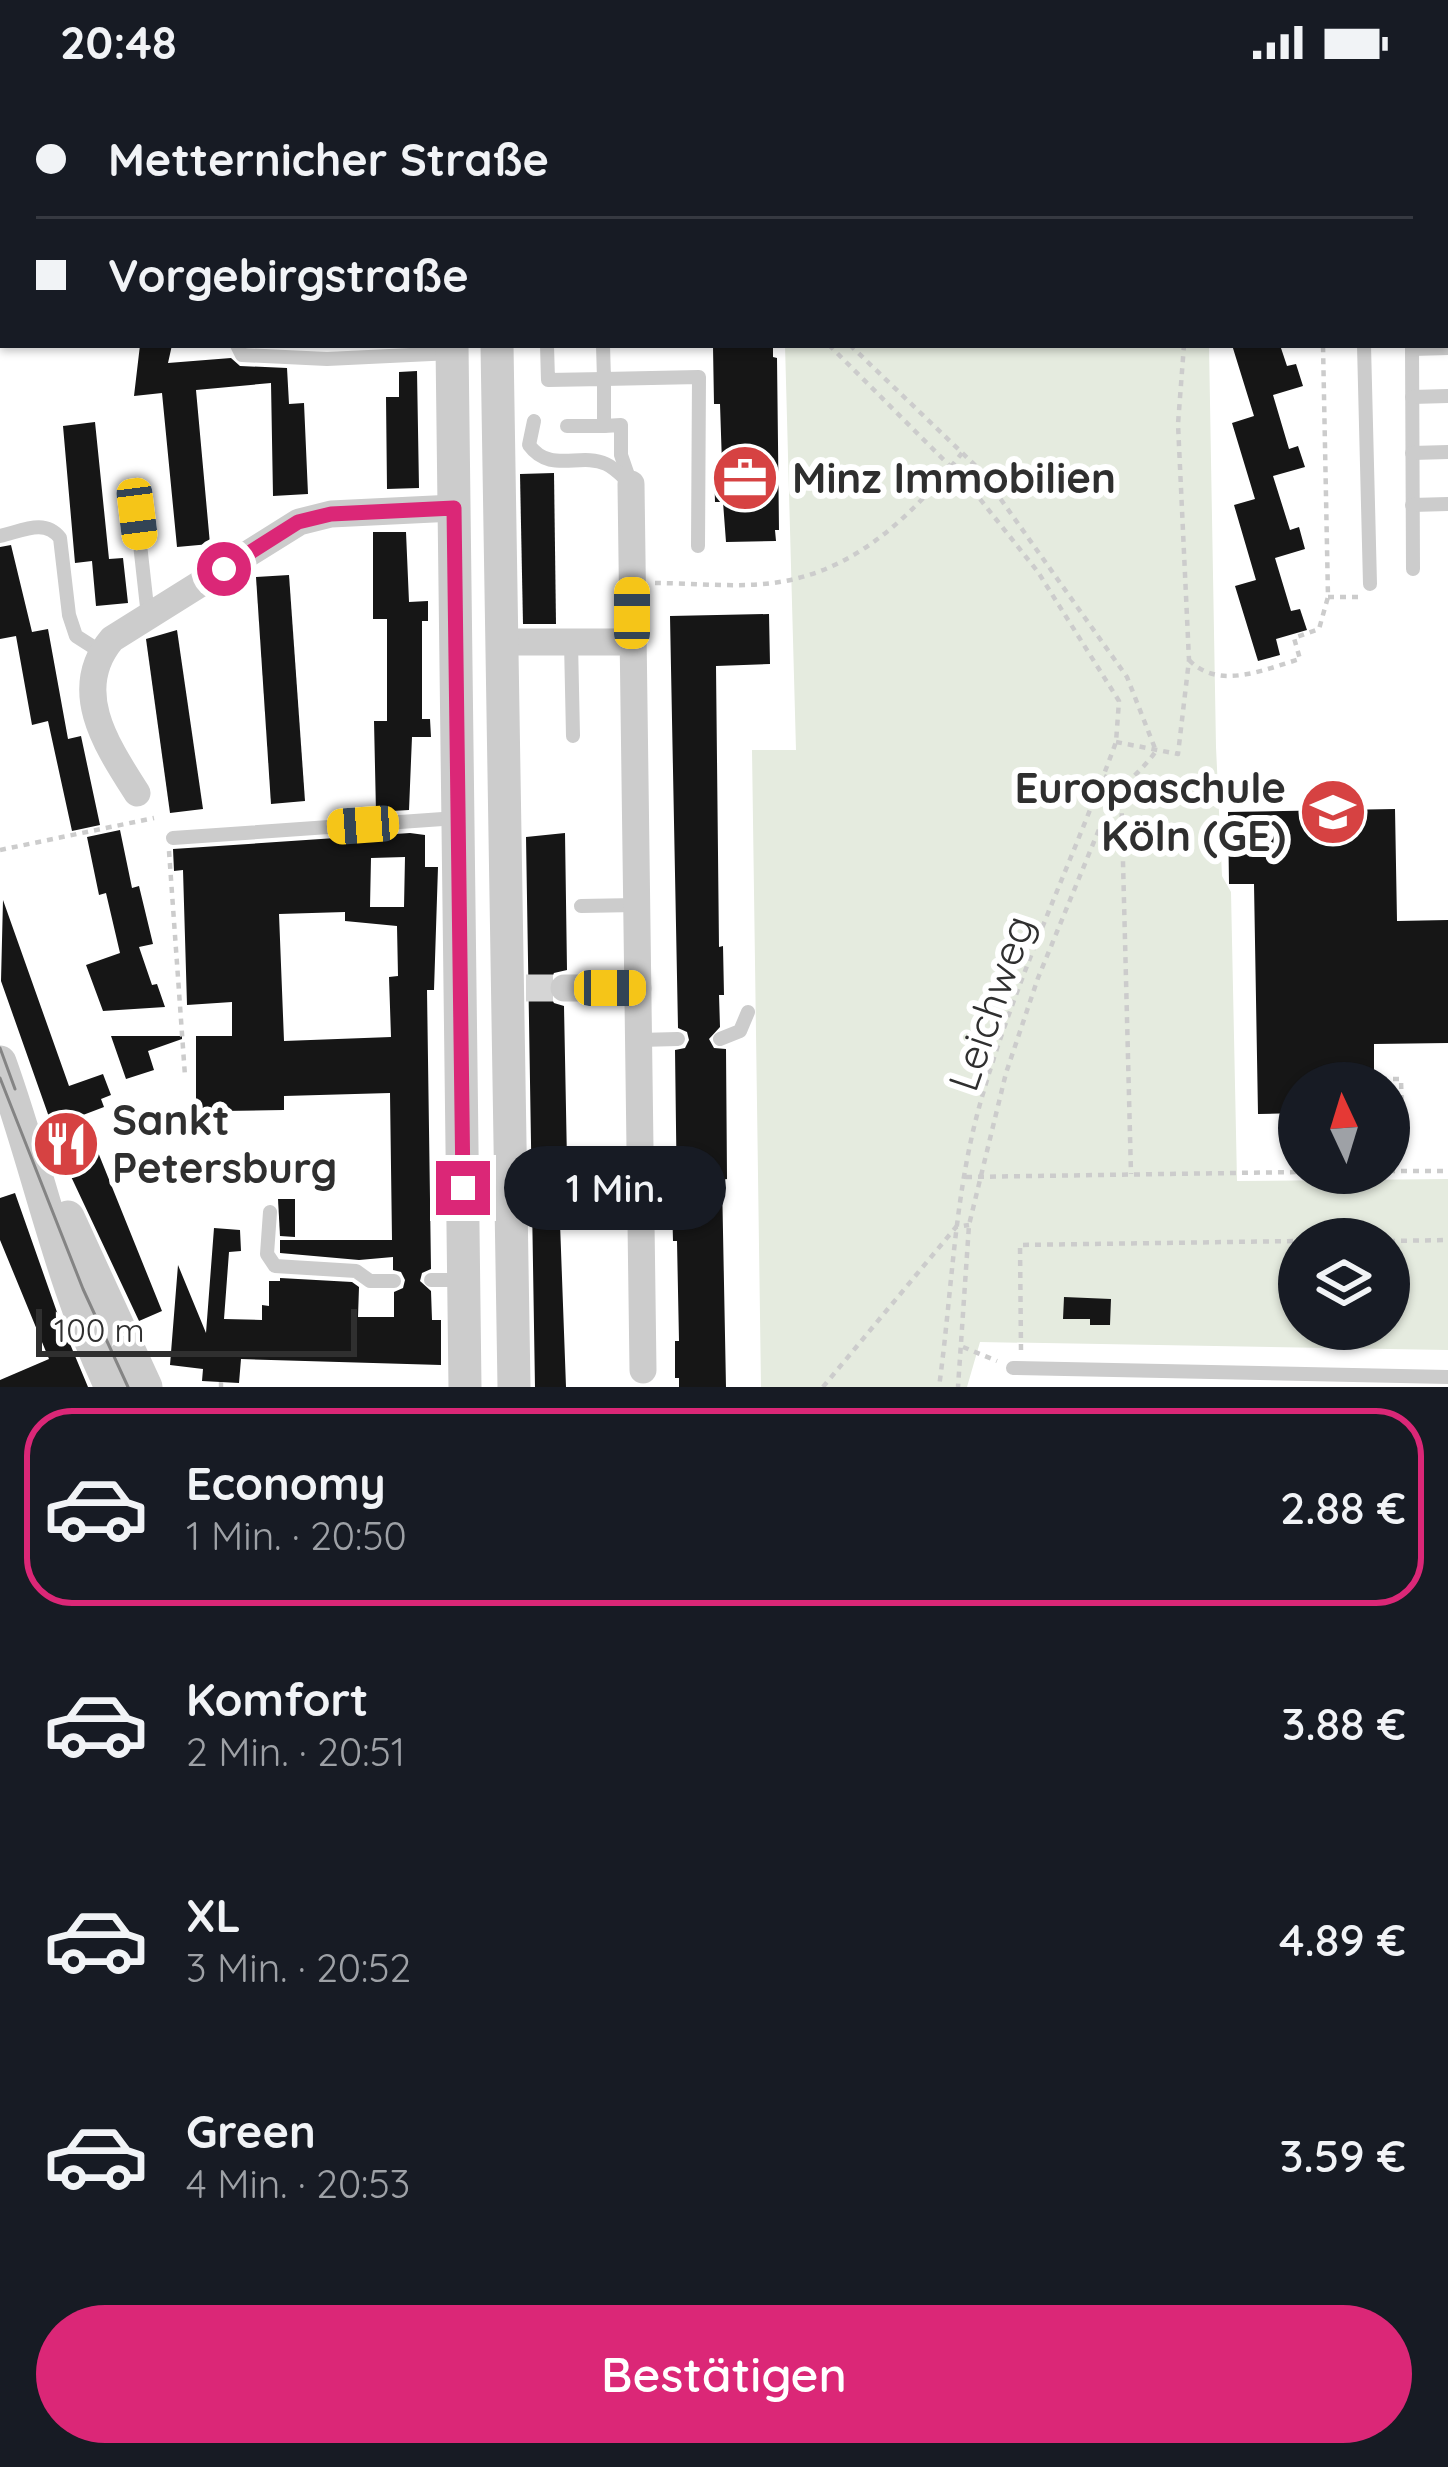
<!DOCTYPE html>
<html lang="de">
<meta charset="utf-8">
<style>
:root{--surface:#171b24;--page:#242831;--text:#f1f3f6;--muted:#9ea1a6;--line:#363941;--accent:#db2777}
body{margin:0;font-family:Quicksand,sans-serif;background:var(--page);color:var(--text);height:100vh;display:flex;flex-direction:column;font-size:45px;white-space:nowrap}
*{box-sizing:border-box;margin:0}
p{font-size:39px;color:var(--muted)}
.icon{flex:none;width:66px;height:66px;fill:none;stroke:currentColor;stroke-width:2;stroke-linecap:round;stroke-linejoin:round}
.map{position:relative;height:1303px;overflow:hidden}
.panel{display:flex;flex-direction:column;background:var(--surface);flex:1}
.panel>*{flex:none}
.hud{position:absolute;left:0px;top:0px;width:1449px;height:264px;box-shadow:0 3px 9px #0004;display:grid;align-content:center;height:264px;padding:0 36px;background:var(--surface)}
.needle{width:78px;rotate:356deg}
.buttons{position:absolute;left:1278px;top:978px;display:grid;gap:24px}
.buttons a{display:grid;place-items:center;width:132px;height:132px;border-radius:50%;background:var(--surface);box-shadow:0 3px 9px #0004;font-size:60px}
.scale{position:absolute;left:36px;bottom:30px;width:321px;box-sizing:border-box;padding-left:12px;border:6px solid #2f2f2f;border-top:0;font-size:33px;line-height:42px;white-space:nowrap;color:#2f2f2f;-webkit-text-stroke:9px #fff;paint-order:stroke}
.end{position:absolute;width:54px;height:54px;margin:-27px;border:15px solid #db2777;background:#fff;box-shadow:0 0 0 6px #fff}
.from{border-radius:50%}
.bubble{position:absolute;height:84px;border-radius:42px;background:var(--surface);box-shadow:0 3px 9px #0004;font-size:39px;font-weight:600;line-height:84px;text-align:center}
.car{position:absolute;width:36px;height:72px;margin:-36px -18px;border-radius:15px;box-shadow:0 0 9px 3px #0007;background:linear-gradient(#f5c518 24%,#345 0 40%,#f5c518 0 76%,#345 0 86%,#f5c518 0)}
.hud b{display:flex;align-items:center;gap:42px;height:114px;font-size:45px}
.hud b+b{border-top:3px solid var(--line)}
.hud i{width:30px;height:30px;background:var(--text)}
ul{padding:21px 0 0;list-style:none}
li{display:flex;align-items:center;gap:36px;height:198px;margin:0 24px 18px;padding:0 12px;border:6px solid transparent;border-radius:48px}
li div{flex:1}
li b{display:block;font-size:45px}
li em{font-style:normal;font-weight:600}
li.current{border-color:var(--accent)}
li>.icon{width:108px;height:108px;stroke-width:1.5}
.action{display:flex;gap:24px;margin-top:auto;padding:24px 36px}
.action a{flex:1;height:138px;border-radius:72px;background:var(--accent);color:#fff;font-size:48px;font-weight:600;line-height:138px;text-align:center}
.status{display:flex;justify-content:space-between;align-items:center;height:84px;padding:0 60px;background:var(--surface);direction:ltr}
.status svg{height:33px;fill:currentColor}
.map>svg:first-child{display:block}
.green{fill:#e5ebdf;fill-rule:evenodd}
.building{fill:#161616;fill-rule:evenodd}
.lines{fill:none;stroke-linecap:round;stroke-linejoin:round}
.minor-tunnel{stroke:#d5d5d5;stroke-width:27;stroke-dasharray:27 14;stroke-linecap:butt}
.path{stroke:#ccc;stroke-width:4.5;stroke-dasharray:6 6;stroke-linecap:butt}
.service{stroke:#ccc;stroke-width:14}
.minor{stroke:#ccc;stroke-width:27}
.tertiary{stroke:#ccc;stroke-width:33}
.secondary{stroke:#b9b9b9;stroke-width:36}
.tram{stroke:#848484;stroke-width:3}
.route{stroke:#db2777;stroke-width:15}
.labels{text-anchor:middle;stroke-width:12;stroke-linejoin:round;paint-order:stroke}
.poi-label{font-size:42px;font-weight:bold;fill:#2f2f2f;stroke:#fff;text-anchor:start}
.street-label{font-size:42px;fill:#2f2f2f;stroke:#fff}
</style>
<div class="status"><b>20:48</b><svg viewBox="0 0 49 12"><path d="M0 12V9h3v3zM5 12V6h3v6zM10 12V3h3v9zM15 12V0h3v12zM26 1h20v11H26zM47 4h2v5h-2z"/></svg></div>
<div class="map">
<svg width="1448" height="1303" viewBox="0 0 1448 1303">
<rect width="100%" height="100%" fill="#fff"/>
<path class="green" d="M785,261H1209L1216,663L1222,792L1231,808L1237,1097L1448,1095V1266L980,1258L967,1303H761L752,666H796ZM1299,1155H1389V1245H1299Z"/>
<g class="building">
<polygon points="140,261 172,261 168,279 231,274 240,282 287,284 289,320 304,319 308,410 273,412 271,299 196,306 210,460 177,463 162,309 134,312"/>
<polygon points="1232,261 1280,261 1287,282 1296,280 1303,302 1273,311 1289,365 1298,362 1305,383 1273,392 1290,446 1299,443 1305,465 1275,474 1291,527 1300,525 1307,546 1276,555 1280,571 1258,577 1235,502 1256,496 1234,421 1255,415 1232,339 1254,332"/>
<polygon points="773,262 773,273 777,274 779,446 775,446 776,457 726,458 723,418 715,418 714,380 722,380 720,320 714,320 713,263"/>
<polygon points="417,287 419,404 387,405 386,313 399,313 399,288"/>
<polygon points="95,338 109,475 123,474 128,519 96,522 92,477 75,479 63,342"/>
<polygon points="554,389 556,540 523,540 520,390"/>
<polygon points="373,448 406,448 409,518 428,517 428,537 422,537 422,635 430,635 431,653 412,653 409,726 376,728 374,637 387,637 387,535 373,535"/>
<polygon points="11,461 32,548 48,545 68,655 81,652 100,741 72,747 48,637 32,641 16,552 0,555 0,463"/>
<polygon points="289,491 305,717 271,720 256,493"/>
<polygon points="769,530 770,580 716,582 719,863 723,862 724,911 719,911 720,943 709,955 714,964 726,965 727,1095 722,1096 726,1303 679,1303 679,1294 675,1294 675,1257 679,1257 677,1157 673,1157 672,1119 677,1119 675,966 685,964 689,956 687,948 678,944 670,532"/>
<polygon points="177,546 203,725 170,729 146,555"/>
<polygon points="1395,725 1397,837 1448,836 1448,959 1374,960 1374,999 1299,999 1299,1029 1258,1030 1254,800 1229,800 1228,728"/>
<polygon points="120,746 132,804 139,802 153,860 139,863 152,901 157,900 165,923 103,927 86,881 120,869 106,809 99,811 87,753"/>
<path d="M410,749L425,751V783H438L434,906H427L431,1185L422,1189L420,1197L431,1207L432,1236H441V1281L241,1275L239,1299L202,1297L203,1285L170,1281L178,1181L206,1249L214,1144L240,1146L241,1167L229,1168L224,1235L262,1236V1221L269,1222V1197H280V1194L352,1198L359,1203L358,1233H394V1208L403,1204L405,1196L401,1188L393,1186V1173L359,1176L280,1169V1156H392L390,1009L284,1012V1026L222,1027V1033H196V952H232V918L187,921L183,786L174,787L173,765ZM405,773L404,823H370L371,774ZM345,828V837L397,842L398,892L389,893L391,953L284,957L279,830Z"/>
<polygon points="565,749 567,886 554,889 546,905 554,919 564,922 568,1128 564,1128 564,1139 560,1139 566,1303 535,1303 526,753"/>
<polygon points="3,816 69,1002 103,990 111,1011 101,1015 104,1023 83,1031 162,1227 139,1237 67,1084 1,897"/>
<polygon points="111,952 182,952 182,955 148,967 154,986 126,995"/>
<polygon points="15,1109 58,1231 88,1303 0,1303 0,1296 49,1275 0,1156 0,1114"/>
<polygon points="278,1115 295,1115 295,1153 280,1152"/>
<polygon points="1064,1213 1111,1215 1110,1241 1090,1241 1090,1235 1063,1235"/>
</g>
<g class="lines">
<polyline class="minor-tunnel" points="526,904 564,904"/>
<g class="path">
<polyline points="407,0 419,2"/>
<polyline points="926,0 930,3"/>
<polyline points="783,3 784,0"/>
<polyline points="799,3 800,0"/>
<polyline points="826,3 831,0"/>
<polyline points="1446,98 1448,98"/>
<path d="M829,261L968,400L1038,488L1119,617L1116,658C1072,779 1015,895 980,1020C954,1112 952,1209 939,1303"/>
<path d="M850,261L980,386L1127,593L1156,667C1140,690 1120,701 1107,726L1038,894L1006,989L969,1141L958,1303"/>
<path d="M655,499C697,499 744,505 785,497C861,483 916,427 962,369"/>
<polyline points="1328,513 1358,513"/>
<path d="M1189,576C1219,607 1265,585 1300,575L1294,554L1319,545L1328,513L1323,261"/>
<polyline points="1116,658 1178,670 1189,576 1178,340 1184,261"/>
<polyline points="1104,692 1121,700 1131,1090"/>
<polyline points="0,766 154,734"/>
<polyline points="169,767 185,992"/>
<polyline points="1385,999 1385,995 1401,995 1402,1030 1389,1030"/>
<polyline points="1389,1087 1448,1087"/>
<polyline points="966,1093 1299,1088"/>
<polyline points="1389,1157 1448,1156"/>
<polyline points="963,1263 997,1277"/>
<polyline points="1021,1266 1020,1161 1299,1157"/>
<polyline points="221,1303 221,1298"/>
<polyline points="823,1303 956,1143 969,1141"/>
</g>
<g class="service">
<polyline points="1446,245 1448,245"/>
<polyline points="237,261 242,271 327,275 452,269"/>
<polyline points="547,261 548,296 604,295 604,342 621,341 621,371 631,400"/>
<polyline points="603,261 604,295 699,293 698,462"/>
<polyline points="1364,261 1370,500"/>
<polyline points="1412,261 1413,485"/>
<polyline points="1412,265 1448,264"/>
<polyline points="1412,313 1448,312"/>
<path d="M534,337L529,361C550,390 580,368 606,380C615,384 624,394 631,400"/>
<polyline points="567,342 604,342"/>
<polyline points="1412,369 1448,368"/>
<polyline points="1412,421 1448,420"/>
<polyline points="136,424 148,532"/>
<path d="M0,452C22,447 45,434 60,454L69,531L76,552L101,568"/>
<polyline points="571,558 573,652"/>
<polyline points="173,754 457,734"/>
<polyline points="581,822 636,821"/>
<polyline points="720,955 740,947 748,928"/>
<polyline points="639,956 678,955"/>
<polyline points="270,1128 267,1170 275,1182 356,1187 370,1197 394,1197"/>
<polyline points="431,1196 464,1196"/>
<polyline points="1013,1284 1448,1293"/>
</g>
<g class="minor">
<polyline points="167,3 167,0"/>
<polyline points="1436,3 1437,0"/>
<polyline points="631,400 643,1286"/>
<polyline points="502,558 631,558"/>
<path d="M137,709C107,662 69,606 112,555L299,438L331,430L454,424"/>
<polyline points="564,904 638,904"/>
</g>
<g class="tertiary">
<polyline points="452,261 465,1303"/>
<polyline points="497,261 514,1303"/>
<path d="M0,978C39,1086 61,1200 111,1303"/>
<polyline points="68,1133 146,1303"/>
</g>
<g class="secondary">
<polyline points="124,0 149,3"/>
<polyline points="494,0 494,3"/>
<polyline points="449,3 449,0"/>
<polyline points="0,32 3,33"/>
<polyline points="1446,130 1448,131"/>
<polyline points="1446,179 1448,179"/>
</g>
<g class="tram">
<polyline points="0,964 15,1005"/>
<polyline points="0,994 83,1205 128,1303"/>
</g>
</g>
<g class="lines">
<polyline class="route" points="224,485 298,438 331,430 454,424 463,1104"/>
</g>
<defs>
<symbol id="office-disc" viewBox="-11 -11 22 22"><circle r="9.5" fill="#d64242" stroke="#fff"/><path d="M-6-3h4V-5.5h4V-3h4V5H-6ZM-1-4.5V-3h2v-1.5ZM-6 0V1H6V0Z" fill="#fff"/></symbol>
<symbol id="school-disc" viewBox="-11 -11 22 22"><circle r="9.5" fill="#d64242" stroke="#fff"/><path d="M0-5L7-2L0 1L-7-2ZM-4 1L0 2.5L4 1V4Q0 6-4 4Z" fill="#fff"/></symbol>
<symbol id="restaurant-disc" viewBox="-11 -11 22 22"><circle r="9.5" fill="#d64242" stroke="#fff"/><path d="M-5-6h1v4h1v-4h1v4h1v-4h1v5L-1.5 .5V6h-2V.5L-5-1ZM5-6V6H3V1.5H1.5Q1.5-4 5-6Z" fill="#fff"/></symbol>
</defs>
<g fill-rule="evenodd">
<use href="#office-disc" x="707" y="356" width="76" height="76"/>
<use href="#school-disc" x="1295" y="690" width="76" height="76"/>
<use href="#restaurant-disc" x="28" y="1022" width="76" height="76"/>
</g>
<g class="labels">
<g class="poi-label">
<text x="792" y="409">Minz Immobilien</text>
<text x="1286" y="719" text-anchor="end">Europaschule<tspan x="1286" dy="48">Köln (GE)</tspan></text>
<text x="112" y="1051">Sankt<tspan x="112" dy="48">Petersburg</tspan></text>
</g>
<g class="street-label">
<text transform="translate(991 919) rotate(-71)" y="15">Leichweg</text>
</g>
</g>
</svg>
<div class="buttons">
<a><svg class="needle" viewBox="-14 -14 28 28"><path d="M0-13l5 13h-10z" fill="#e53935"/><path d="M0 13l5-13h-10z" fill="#9ea1a6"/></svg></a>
<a><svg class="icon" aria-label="layers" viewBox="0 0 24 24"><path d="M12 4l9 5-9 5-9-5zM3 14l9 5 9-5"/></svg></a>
</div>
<div class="scale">100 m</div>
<i class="end from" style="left:224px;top:485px"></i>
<i class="end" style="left:463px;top:1104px"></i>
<div class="bubble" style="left:504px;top:1062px;width:222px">1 Min.</div>
<i class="car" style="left:137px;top:430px;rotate:173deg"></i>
<i class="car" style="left:632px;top:529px;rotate:0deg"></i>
<i class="car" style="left:363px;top:741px;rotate:266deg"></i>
<i class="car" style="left:610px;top:904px;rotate:90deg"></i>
<div class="hud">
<b><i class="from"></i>Metternicher Straße</b>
<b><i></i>Vorgebirgstraße</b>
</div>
</div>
<section class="panel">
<ul>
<li class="current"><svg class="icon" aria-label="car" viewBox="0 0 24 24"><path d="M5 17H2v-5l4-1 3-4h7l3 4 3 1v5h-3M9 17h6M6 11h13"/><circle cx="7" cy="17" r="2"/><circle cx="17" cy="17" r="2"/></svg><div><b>Economy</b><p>1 Min. · 20:50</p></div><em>2.88 €</em></li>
<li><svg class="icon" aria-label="car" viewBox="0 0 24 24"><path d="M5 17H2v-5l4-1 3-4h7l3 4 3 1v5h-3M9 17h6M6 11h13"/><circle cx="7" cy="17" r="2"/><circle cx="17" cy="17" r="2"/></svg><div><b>Komfort</b><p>2 Min. · 20:51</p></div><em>3.88 €</em></li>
<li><svg class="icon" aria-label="car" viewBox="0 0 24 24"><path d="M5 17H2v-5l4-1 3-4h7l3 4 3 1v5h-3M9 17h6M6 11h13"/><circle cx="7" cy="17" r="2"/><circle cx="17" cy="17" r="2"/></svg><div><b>XL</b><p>3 Min. · 20:52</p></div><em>4.89 €</em></li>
<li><svg class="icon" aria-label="car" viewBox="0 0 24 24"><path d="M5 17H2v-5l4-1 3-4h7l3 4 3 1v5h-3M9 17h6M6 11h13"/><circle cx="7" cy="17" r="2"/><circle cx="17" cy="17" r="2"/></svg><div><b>Green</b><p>4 Min. · 20:53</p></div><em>3.59 €</em></li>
</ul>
<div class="action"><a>Bestätigen</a></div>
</section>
